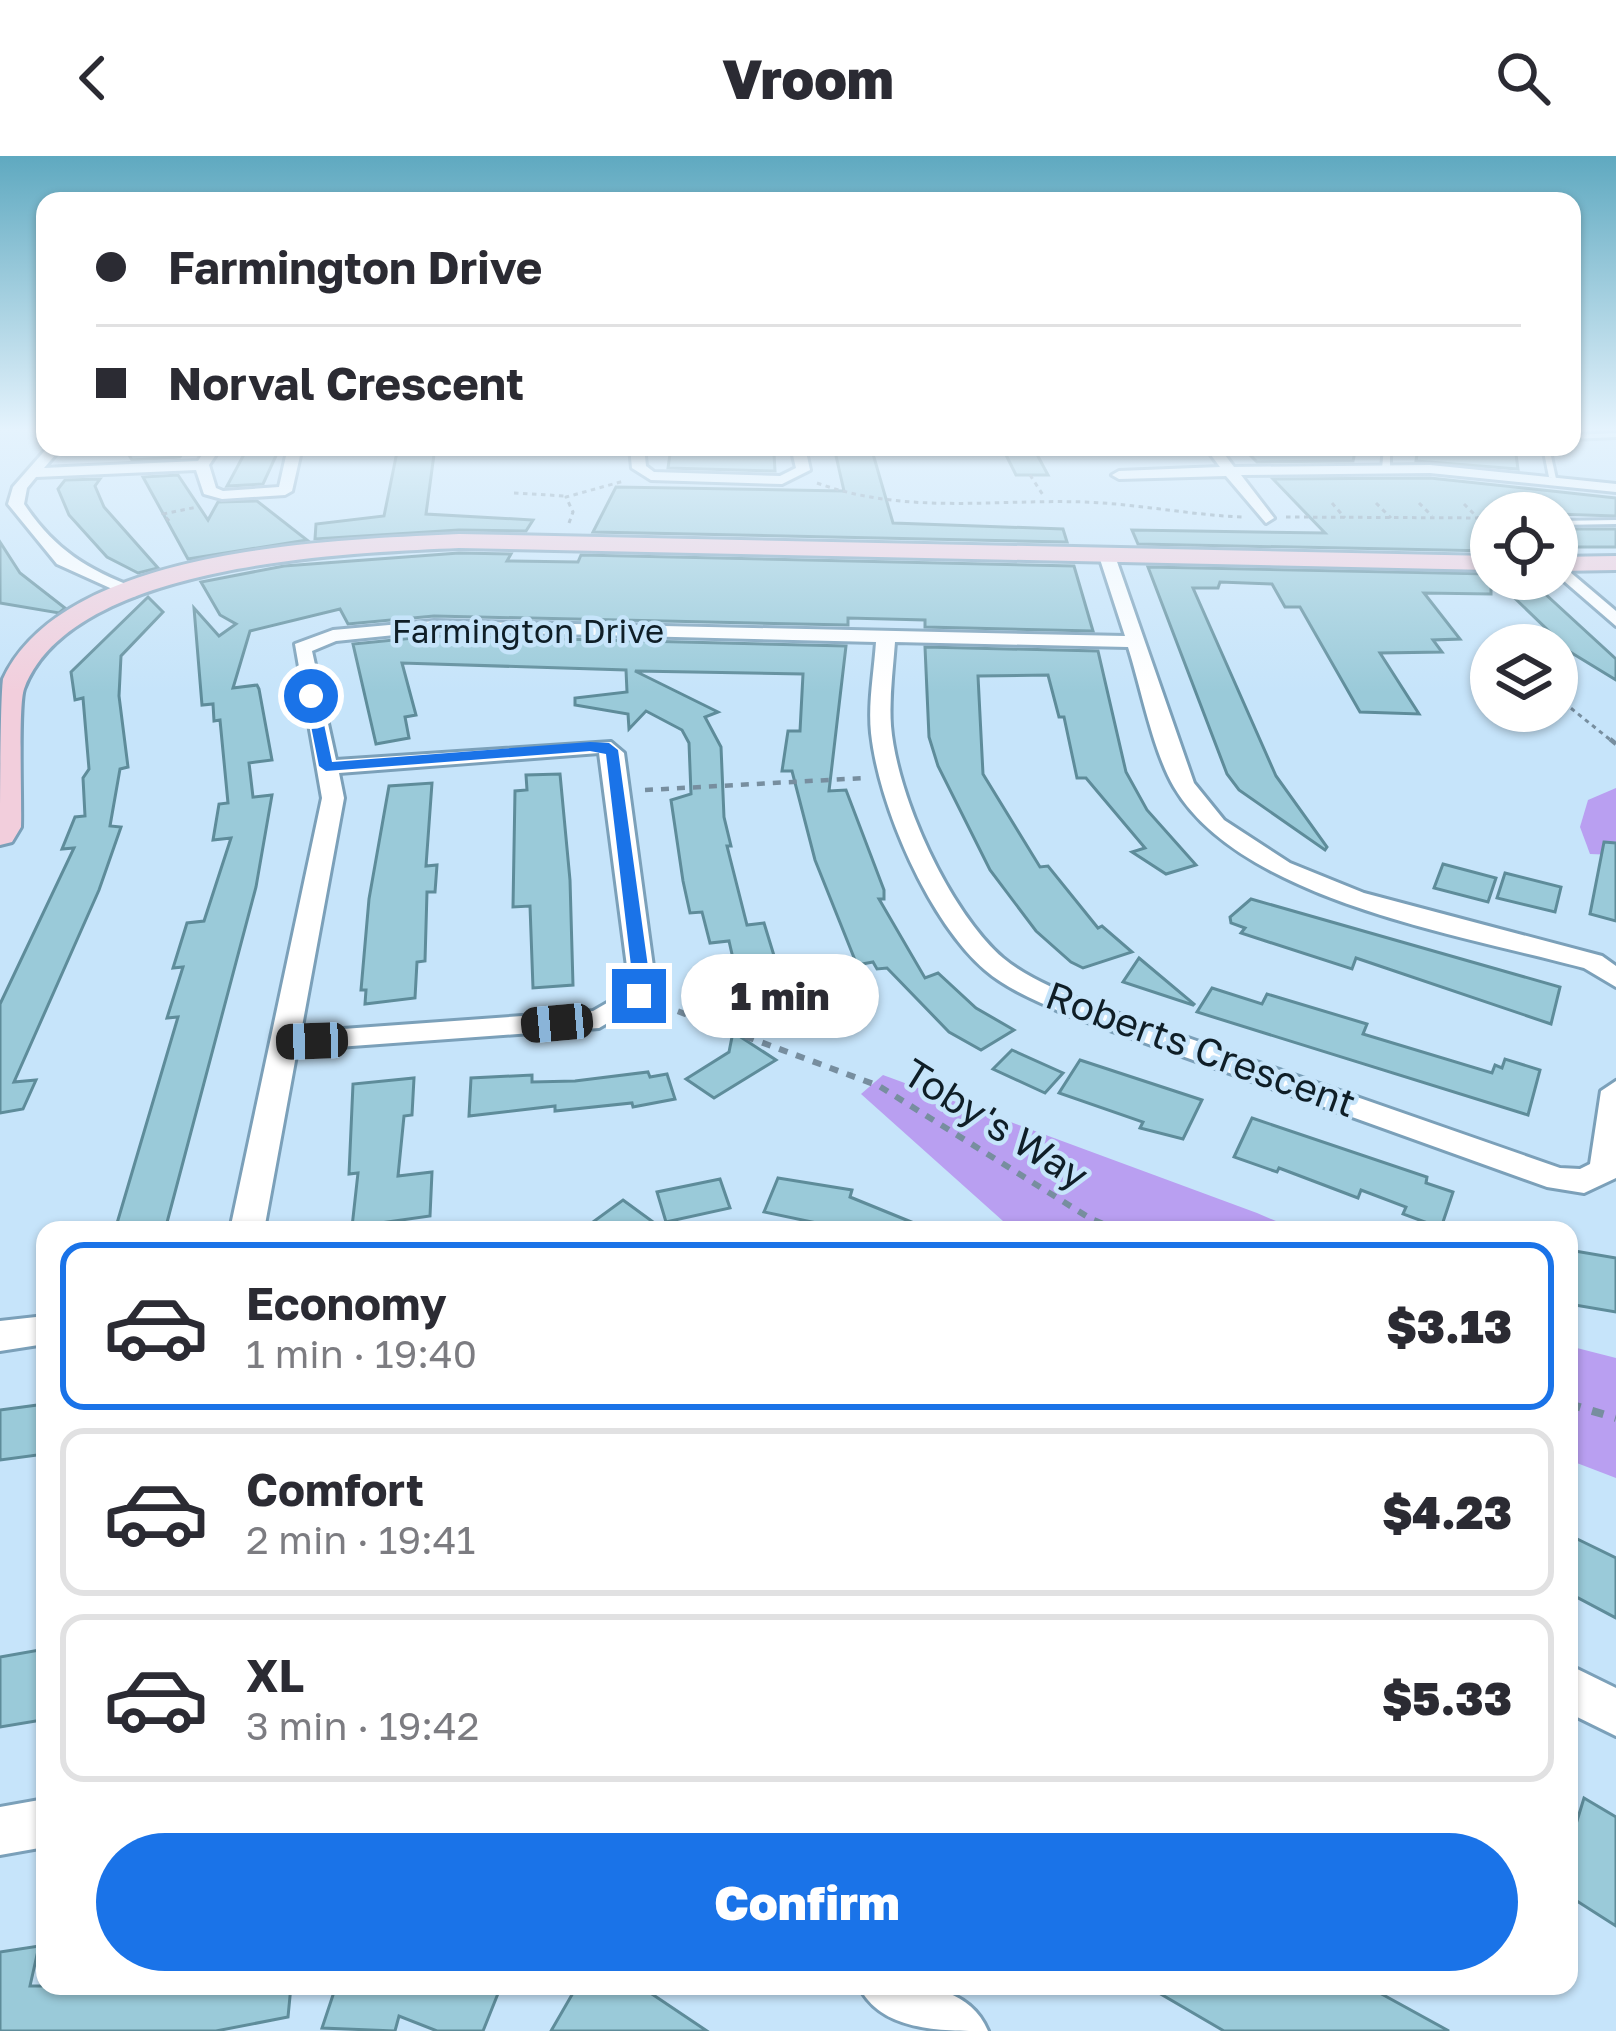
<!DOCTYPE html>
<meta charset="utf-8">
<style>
:root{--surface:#fff;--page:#f2f2f3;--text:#2b2b33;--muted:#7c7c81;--line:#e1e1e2;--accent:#1a73e8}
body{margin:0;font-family:"Golos Text",sans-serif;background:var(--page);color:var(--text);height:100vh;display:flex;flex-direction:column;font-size:45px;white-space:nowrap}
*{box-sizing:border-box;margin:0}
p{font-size:39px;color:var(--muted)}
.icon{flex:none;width:66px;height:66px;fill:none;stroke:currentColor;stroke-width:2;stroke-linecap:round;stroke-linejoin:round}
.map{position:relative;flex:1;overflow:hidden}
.details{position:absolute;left:36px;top:1065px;width:1542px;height:774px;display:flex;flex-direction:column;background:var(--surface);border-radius:24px;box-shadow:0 3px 9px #0004}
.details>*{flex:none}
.hud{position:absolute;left:36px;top:36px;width:1545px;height:264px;border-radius:24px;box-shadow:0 3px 9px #0004;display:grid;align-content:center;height:264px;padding:0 60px;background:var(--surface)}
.buttons{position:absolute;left:1470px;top:336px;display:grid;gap:24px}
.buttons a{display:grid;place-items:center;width:108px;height:108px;border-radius:50%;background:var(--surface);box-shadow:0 3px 9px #0004;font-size:60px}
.end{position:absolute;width:54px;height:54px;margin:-27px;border:15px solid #1a73e8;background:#fff;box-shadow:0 0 0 6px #fff}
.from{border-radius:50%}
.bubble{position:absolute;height:84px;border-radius:42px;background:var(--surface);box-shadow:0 3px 9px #0004;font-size:39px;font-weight:800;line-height:84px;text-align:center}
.car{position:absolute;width:36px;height:72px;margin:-36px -18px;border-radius:15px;box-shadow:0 0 9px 3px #0007;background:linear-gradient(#222 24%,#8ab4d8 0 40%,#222 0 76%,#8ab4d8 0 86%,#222 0)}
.hud b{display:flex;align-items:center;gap:42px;height:114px;font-size:45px}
.hud b+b{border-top:3px solid var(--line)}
.hud i{width:30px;height:30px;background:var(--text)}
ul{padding:21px 0 0;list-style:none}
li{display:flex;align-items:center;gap:36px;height:168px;margin:0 24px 18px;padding:0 36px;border:6px solid var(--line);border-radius:24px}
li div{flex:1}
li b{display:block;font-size:45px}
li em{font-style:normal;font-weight:800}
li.selected{border-color:var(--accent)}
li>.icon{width:108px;height:108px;stroke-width:1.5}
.action{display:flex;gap:24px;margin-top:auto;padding:24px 60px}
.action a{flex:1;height:138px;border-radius:72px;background:var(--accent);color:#fff;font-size:48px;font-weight:800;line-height:138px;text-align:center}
header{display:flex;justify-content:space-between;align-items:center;height:156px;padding:0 60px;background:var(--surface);font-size:54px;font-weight:800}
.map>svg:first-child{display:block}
.green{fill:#b99ff1}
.building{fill:#9acad9;stroke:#5e8c9a;stroke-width:3}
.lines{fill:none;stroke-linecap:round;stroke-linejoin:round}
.lane-casing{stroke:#7ba0b9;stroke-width:6}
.street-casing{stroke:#7ba0b9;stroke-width:6}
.secondary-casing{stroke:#7ba0b9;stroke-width:6}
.path-far3{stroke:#778e9f;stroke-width:3;stroke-dasharray:4.5 4.5;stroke-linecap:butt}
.path-far2{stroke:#778e9f;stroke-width:4.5;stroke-dasharray:8 8;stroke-linecap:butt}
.path-far1{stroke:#778e9f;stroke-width:6;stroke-dasharray:9 9;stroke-linecap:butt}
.path{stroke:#778e9f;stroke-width:8;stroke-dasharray:12 12;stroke-linecap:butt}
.lane{fill:#fff;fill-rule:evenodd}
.street{fill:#fff;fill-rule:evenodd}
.secondary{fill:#f2cedc;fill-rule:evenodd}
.route{fill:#1a73e8}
.labels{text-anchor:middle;stroke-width:9;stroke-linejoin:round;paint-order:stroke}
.far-street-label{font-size:33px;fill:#0f1e27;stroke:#c6e4fa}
.street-label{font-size:39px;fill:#0f1e27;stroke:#c6e4fa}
</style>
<header><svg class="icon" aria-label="back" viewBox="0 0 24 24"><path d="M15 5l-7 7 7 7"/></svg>Vroom<svg class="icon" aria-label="search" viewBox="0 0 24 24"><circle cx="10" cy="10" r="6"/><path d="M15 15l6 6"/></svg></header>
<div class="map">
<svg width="1616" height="1875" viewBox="0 0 1616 1875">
<rect width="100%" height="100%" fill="#c6e4fa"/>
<g class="green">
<polygon points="1616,632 1616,699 1590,698 1580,671 1588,644"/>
<polygon points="883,919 1257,1057 1297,1074 1013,1074 861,938"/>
<polygon points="1569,1190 1616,1202 1616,1322 1569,1304"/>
</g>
<g class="building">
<polygon points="124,291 186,291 180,301 132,304"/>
<polygon points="248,291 280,291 263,328 227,330"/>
<polygon points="398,291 435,291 426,358 533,364 526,375 459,374 315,383 316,368 384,360"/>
<polygon points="834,291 871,291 893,367 1063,373 1067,386 593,376 616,331 844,335"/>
<polygon points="1002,291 1033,291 1048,319 1016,319"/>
<polygon points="1242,291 1356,291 1353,305 1257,306"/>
<polygon points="1418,291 1515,291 1518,313 1416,305"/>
<polygon points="670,298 774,298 775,315 668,312"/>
<polygon points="178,319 208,364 218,346 257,345 307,384 188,403 143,321"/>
<polygon points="1430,322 1616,342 1616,360 1491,356 1491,395 1138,388 1132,374 1325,377 1273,323"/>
<polygon points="100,323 95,330 104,351 158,412 138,417 107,401 69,359 58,333 65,324"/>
<rect x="1557" y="373" width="59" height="18"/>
<polygon points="0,386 20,417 65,452 59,457 0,447"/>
<polygon points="459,397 511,398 507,405 512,405 578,406 581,399 1074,410 1093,475 925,471 925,464 848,462 848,469 434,460 348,468 340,453 250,475 233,532 257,529 259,533 272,604 249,607 253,641 272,639 256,731 165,1074 115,1074 178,861 167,862 183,811 173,812 187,767 204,765 231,682 213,684 219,648 228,647 220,564 214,565 213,548 202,549 194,452 219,480 236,468 220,459 201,426 284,410"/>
<polygon points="1148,411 1491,418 1491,438 1424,437 1460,483 1433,484 1442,496 1380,497 1419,558 1360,556 1300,451 1285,451 1272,428 1220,426 1218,432 1193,432 1276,620 1327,691 1325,694 1239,634 1227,618"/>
<polygon points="1496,424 1531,425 1616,503 1616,524 1557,488 1557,483"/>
<polygon points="148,441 163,456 121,500 119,540 128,611 120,613 110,670 121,671 99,734 14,926 36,924 23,953 0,957 0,848 74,692 62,693 75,661 85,660 83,622 89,613 83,542 75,544 71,516"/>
<polygon points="434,480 846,490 829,635 846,634 884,734 884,743 879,743 925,822 938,817 976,852 1014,874 981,894 949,876 887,812 877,813 873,806 857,809 815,704 792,615 782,615 788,575 800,575 803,518 635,515 718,556 705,561 721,591 724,661 731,690 727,690 747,769 764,767 783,829 788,829 783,863 736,860 741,838 729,785 710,787 702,756 690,757 683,725 671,644 691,638 689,587 682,574 646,555 629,573 628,558 575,549 575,542 627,536 626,514 402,507 416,559 405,561 409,582 376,588 353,488"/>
<polygon points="925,491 1098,495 1126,616 1147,654 1196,709 1166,718 1132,696 1145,692 1086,622 1077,622 1064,561 1059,561 1048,519 978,520 983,618 1040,711 1048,710 1098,772 1102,770 1132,796 1083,812 1071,806 1036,775 990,714 938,610 929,581"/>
<polygon points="560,618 570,724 573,829 533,832 530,750 513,751 515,635 527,634 526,619"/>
<polygon points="432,627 426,710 437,709 435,736 427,736 425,805 417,806 415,842 365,848 366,834 361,834 369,743 389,630"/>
<polygon points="1604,686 1616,687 1616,765 1590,758"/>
<polygon points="1443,708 1496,722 1488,746 1434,732"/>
<polygon points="1505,717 1561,731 1555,756 1497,742"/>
<polygon points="1251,743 1560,831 1551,868 1356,802 1352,813 1241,777 1245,772 1231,767 1230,761"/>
<polygon points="1139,802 1194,848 1193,849 1123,826"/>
<polygon points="1212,832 1262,848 1267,838 1367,868 1363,878 1492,917 1495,909 1502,912 1505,903 1540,914 1528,959 1197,856"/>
<polygon points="733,876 776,904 714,942 686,923 729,896"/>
<polygon points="1012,894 1063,917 1045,937 993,913"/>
<polygon points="1080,904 1202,944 1183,983 1140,972 1143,966 1059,937"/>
<polygon points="648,916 650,921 667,918 675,943 633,951 632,947 555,955 555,950 469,960 471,922 532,919 532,926 575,925"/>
<polygon points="414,922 412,959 404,960 398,1020 432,1016 430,1060 352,1071 358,1017 349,1018 353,928"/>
<polygon points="1252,962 1427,1021 1426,1027 1453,1036 1441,1072 1403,1058 1406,1051 1361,1034 1358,1042 1279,1012 1277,1016 1234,1001"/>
<polygon points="778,1022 852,1034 850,1041 931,1074 850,1074 764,1056"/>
<polygon points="720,1023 730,1052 666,1066 657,1036"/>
<polygon points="623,1044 664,1074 582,1074"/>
<polygon points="1569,1094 1616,1102 1616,1156 1569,1148"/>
<polygon points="45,1248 45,1298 0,1304 0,1254"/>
<polygon points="1569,1379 1616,1402 1616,1462 1569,1437"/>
<polygon points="45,1493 42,1564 0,1571 0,1501"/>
<polygon points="1584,1642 1616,1661 1616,1770 1569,1740 1569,1691"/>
<polygon points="39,1790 30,1830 291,1830 288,1861 216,1875 0,1875 0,1796"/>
<polygon points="336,1830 501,1830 483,1875 437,1875 399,1860 395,1875 322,1872"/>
<polygon points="577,1830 640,1830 707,1875 551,1875"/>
<polygon points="1147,1830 1367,1830 1449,1875 1224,1875"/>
</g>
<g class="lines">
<defs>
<g id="lane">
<polygon points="1616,277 1616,281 1572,283 1572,279"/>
<polygon points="1384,291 1390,291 1390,313 1386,315 1382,313"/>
<polygon points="1543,291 1549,291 1556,323 1549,321"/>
<polygon points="1616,364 1616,368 1557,369 1557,365"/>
</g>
<g id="street">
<path d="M48,291H62L44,312L198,305L207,291H221L209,309L216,332L223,335L279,331L288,291H302L292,335L285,339L222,343L204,338L196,314L36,321L27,332L24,348C54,393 86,413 136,432V440L130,441L57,408L8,348L13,331Z"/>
<polygon points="630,291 644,291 646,310 654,316 780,320 796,312 791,291 805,291 810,314 782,328 651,324 632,312"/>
<polygon points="1205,291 1219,291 1234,311 1430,309 1616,328 1616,336 1430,317 1241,319 1274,362 1266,367 1226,320 1119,323 1112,319 1119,315 1220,311"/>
<path d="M1107,395L1115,400L1194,627L1224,664L1290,707L1364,737L1602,800L1616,810V831L1584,812C1463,779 1241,745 1174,631C1153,595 1141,532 1128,491L895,486C893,514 889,542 891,570C897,641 949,755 1003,802C1027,822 1057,833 1085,846L1560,1012L1580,1013L1590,1008L1601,935L1616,925V1022L1584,1037L1547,1031L1065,858C1038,845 1008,834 985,814C929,765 879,651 871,577C868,547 874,516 876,486L434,475L336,485L312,495L336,604L611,586L624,597L654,818L653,840L599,872L297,894L264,1074H230L322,642L295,488L333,474L434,465L1125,480L1099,400ZM599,597L628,818L626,836L593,855L301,876L344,642L339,617Z"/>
<polygon points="1557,405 1616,455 1616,470 1557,419"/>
<polygon points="45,1160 45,1188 0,1195 0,1165"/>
<polygon points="1569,1509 1616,1532 1616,1580 1569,1557"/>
<polygon points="45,1643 45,1691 0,1699 0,1651"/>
<path d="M859,1830C906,1830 966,1823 988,1875C940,1875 880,1875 859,1830Z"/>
</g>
<g id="secondary">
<path d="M459,378L1491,400V414L459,392C345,397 71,407 24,533C18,550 22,645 21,671L12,686L0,689C0,656 0,547 3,523C64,391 333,384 459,378Z"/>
<polygon points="1616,400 1616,414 1557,415 1557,401"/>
</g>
</defs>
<use href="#lane" class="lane-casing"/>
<use href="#street" class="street-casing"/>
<use href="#secondary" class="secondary-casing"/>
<g class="path-far3">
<polyline points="1030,319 1043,339"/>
<path d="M817,327C906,359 993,343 1085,346C1138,348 1190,359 1243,361"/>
<polyline points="514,337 565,340"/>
<polyline points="1332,347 1345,362"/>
<polyline points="1376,347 1391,362"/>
<polyline points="1419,347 1432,360"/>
<polyline points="1464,348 1478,362"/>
<polyline points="1519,353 1551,353"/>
<polyline points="1286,361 1491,362"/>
<polyline points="169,365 163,358 197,351"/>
<polyline points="569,367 573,356 566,341 624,325"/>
<polyline points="1557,541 1613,586"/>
</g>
<g class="path-far2">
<polyline points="1610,583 1616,588"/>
<polyline points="645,634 865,622"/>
</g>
<polyline class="path-far1" points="661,849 879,930 1091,1063 1119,1074"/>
<polyline class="path" points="1569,1248 1616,1262"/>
<use href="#lane" class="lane"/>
<use href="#street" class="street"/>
<use href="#secondary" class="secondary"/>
</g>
<linearGradient id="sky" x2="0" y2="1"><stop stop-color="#5fa9c0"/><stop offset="0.51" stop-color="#e5f3fd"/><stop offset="1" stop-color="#e5f3fd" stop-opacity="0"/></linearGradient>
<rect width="1616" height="536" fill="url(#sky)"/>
<polygon class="route" points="311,536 318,540 332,606 590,586 609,587 618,594 649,818 645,844 630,840 632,818 606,598 590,595 326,615 319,610 305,540"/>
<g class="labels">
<g class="far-street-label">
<text x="528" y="487">Farmington Drive</text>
</g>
<g class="street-label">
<text transform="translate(1201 893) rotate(20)" y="14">Roberts Crescent</text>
<text transform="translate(996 968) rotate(32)" y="14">Toby's Way</text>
</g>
</g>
</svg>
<div class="buttons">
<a><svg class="icon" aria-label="locate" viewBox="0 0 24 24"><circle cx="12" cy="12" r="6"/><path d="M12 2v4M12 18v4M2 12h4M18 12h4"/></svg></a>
<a><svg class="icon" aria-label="layers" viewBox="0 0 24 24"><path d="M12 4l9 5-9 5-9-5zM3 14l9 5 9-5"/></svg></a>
</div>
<i class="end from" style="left:311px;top:540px"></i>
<i class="end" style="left:639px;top:840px"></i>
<div class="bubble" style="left:681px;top:798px;width:198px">1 min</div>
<i class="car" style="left:557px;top:867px;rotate:265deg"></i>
<i class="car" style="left:312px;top:885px;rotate:268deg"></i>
<div class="hud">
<b><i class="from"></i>Farmington Drive</b>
<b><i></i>Norval Crescent</b>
</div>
<section class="details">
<ul>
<li class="selected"><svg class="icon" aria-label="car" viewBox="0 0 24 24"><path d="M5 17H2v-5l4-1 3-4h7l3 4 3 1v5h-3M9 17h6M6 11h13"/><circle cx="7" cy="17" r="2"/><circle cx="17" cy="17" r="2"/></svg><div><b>Economy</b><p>1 min · 19:40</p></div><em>$3.13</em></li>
<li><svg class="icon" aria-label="car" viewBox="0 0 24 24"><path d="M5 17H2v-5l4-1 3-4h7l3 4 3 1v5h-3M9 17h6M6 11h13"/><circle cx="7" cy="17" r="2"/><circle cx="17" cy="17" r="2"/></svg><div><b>Comfort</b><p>2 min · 19:41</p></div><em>$4.23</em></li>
<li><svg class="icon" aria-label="car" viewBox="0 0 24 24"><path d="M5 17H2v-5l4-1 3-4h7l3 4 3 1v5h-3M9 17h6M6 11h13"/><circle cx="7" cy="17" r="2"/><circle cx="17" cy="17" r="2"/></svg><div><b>XL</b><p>3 min · 19:42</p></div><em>$5.33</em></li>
</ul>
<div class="action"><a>Confirm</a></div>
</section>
</div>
